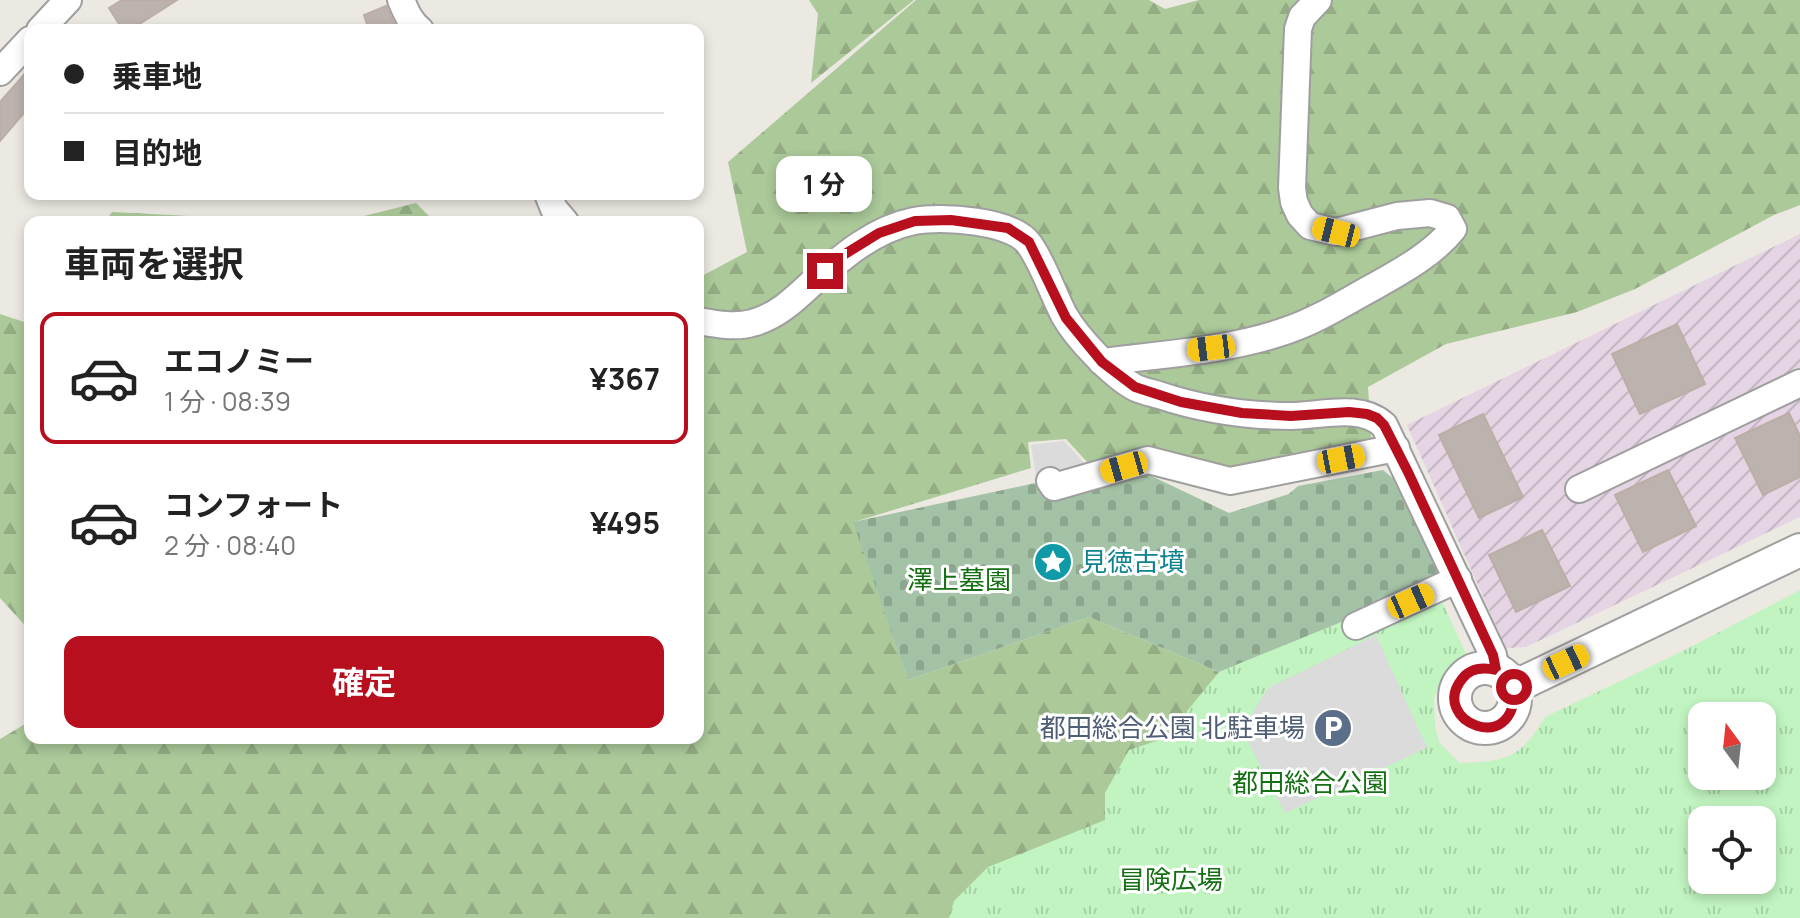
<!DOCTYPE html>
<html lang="ja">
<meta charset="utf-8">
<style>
:root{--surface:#fff;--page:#f2f2f2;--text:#222;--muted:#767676;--line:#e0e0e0;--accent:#b80f1e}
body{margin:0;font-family:Manrope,"Noto Sans JP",sans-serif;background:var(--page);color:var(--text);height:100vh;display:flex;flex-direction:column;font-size:30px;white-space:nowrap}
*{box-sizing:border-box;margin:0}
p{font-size:26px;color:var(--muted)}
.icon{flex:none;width:44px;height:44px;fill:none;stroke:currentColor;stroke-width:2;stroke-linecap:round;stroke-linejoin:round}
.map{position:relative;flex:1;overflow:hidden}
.panel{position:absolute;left:24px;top:216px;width:680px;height:528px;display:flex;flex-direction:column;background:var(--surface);border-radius:16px;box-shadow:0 4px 12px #0003}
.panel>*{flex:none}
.top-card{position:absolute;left:24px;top:24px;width:680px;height:176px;border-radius:16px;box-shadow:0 4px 12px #0003;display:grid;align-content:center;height:176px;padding:0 40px;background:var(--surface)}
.needle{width:52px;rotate:345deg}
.fabs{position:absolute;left:1688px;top:702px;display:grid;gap:16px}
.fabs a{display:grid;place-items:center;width:88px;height:88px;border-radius:16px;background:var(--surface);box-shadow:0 4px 12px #0003;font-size:40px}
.end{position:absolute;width:36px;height:36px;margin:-18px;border:10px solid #b80f1e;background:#fff;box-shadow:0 0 0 4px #fff}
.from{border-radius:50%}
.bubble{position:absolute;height:56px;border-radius:16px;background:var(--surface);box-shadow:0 4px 12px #0003;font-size:26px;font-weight:700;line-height:56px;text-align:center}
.car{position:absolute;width:24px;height:48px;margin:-24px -12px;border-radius:10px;box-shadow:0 0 6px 2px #0007;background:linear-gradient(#f5c518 24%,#345 0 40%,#f5c518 0 76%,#345 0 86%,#f5c518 0)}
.top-card b{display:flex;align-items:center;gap:28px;height:76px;font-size:30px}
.top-card b+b{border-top:2px solid var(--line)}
.top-card i{width:20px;height:20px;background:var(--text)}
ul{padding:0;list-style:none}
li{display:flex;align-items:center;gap:24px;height:132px;margin:0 16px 12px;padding:0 24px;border:4px solid transparent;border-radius:16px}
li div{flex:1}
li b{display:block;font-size:30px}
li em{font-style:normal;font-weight:700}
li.on{border-color:var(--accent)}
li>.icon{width:72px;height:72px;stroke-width:1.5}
h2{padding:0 40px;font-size:36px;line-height:96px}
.button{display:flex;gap:16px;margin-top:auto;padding:16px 40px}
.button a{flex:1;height:92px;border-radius:16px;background:var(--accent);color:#fff;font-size:32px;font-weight:700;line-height:92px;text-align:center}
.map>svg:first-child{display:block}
.industrial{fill:url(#industrial-furrows)}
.forest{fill:url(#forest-firs)}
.cemetery{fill:url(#cemetery-stones)}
.park{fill:url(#park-tufts);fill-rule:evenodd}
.parking{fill:#dbdbdb}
.building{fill:#bcb3af;stroke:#bcada5;stroke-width:2}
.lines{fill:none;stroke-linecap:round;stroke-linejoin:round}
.minor-casing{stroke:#9f9f9f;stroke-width:30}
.tertiary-casing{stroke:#9f9f9f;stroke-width:36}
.minor{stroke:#fff;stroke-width:26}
.tertiary{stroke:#fff;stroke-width:32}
.route{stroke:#b80f1e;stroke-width:10}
.labels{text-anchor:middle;stroke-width:6;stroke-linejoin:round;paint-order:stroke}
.culture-label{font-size:26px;fill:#0d838f;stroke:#fff;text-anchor:start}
.park-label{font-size:26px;fill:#147013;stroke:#fff}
.service-label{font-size:26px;fill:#4e5e75;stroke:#fff;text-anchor:end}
</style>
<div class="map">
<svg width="1800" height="918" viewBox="0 0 1800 918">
<defs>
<pattern id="industrial-furrows" width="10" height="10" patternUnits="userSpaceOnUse" patternTransform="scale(2)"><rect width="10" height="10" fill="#e5d4e3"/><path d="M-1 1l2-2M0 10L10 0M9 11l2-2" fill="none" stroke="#c4b5c2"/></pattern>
<pattern id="forest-firs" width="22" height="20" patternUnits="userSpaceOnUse" patternTransform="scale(2)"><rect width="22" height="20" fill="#abc999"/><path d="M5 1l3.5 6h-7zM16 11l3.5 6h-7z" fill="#93ac83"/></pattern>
<pattern id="cemetery-stones" width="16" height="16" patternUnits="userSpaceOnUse" patternTransform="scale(2)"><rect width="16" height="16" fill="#a4c3a6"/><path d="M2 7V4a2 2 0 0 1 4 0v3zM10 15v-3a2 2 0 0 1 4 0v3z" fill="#8da78e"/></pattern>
<pattern id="park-tufts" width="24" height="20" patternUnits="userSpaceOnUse" patternTransform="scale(2)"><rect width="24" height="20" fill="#c1f4c0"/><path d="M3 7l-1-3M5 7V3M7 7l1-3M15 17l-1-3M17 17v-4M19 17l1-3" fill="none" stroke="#a5d1a4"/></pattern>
</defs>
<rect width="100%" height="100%" fill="#ece8e2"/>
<polygon class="industrial" points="1800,234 1800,517 1526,647 1506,648 1407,425"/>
<g class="forest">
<polygon points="809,0 914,0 811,83 818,14"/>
<polygon points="916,0 1149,0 1165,9 1199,0 1800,0 1800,205 1774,215 1635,289 1577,312 1446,344 1368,387 1372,446 1233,472 1089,464 1066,439 1028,442 1031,468 854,522 908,680 1089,617 1219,672 1306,637 1127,811 996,918 0,918 0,739 30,721 30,738 698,738 698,278 747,252 728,162"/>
<polygon points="416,203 435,222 340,222"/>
<polygon points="112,212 302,222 105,222"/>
<polygon points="0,314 30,324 30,631 0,598"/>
</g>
<polygon class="cemetery" points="1383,470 1395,480 1443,581 1219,672 1089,617 908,680 853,522 1040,482 1049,499 1143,472 1229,513 1289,494 1298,486"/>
<path class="park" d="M1434,584L1468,658L1442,677L1434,699L1435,725L1439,742L1459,763C1507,761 1519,760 1545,717L1681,652L1800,590V918H949L954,901L988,867L1105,820V793L1129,750L1165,738L1219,672ZM1702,716H1762V776H1702ZM1702,820H1762V880H1702Z"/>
<g class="parking">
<polygon points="1064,441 1087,466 1045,483 1036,476 1031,445"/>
<polygon points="1376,635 1427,748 1285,813 1247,740 1250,717 1268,688"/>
</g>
<g class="building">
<polygon points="122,0 177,0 130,30 123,30 109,8"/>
<polygon points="386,6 397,30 369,30 364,15"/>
<polygon points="30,68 30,106 0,141 0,102"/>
<polygon points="1677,324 1705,384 1640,414 1612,354"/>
<polygon points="1789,413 1800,436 1800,477 1763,495 1735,438"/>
<polygon points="1483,414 1523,497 1479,518 1439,435"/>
<polygon points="1668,470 1696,526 1643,552 1615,495"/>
<polygon points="1542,530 1570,586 1516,612 1489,555"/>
</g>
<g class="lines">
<defs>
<g id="minor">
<path d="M401,0C406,12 410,22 420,30"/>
<polyline points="40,30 68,0"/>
<polyline points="0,72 30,40"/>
<polyline points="548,194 554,209 565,222"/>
<path d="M698,321C715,324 736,328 752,323C776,317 794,300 812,283C842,257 874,229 914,221C942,216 1012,220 1029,244C1043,263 1053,294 1064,315C1077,338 1113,376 1136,388C1143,391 1152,393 1159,395C1201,409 1247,416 1291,416C1321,416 1359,403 1384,425L1493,655L1496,670"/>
<path d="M1102,362C1164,354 1229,351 1288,330C1318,320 1347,301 1375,286C1402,271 1434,253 1453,229L1447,218L1430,213L1397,216L1336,232L1310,226L1300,215L1294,202L1292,188L1298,29L1302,17L1318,0"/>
<polyline points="1050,481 1054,487 1148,460 1230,481 1396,448"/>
<polyline points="1579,489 1800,383"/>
<polyline points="1356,626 1458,579"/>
</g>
<g id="tertiary">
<circle cx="1485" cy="698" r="30"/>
<polyline points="1514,687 1800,550"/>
</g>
</defs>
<use href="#minor" class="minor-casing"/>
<use href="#tertiary" class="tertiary-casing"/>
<use href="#minor" class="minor"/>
<use href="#tertiary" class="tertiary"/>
</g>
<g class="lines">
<path class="route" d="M825,271L845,254L879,233L915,221L951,220L1008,228L1029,242L1066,318L1102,362L1135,387L1181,402L1242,413L1291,416L1349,412L1367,414L1377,418L1384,425L1408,472L1493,655L1496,670C1483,667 1470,668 1462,679C1428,721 1518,759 1514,687"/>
</g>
<defs>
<symbol id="sight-disc" viewBox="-11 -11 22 22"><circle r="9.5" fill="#0f9aa8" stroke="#fff"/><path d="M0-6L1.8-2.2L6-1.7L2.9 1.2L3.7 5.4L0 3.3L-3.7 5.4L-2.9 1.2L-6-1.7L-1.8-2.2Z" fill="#fff"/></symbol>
<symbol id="parking-disc" viewBox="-11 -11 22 22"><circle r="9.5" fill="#5c6f8a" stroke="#fff"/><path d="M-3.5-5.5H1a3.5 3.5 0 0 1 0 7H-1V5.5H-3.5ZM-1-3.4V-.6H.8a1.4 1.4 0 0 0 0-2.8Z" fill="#fff"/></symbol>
</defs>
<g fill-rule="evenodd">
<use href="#sight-disc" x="1031" y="540" width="44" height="44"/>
<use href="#parking-disc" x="1311" y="706" width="44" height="44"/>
</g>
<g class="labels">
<g class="culture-label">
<text x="1081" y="571">見徳古墳</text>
</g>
<g class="park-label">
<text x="959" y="589">澤上墓園</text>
<text x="1310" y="792">都田総合公園</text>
<text x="1171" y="889">冒険広場</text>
</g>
<g class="service-label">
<text x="1305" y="737">都田総合公園 北駐車場</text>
</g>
</g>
</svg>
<div class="fabs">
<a><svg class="needle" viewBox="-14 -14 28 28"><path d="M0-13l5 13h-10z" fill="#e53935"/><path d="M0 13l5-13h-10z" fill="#767676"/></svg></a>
<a><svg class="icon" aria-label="locate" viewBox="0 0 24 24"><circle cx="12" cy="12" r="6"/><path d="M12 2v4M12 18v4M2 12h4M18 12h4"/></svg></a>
</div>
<i class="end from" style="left:1514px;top:687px"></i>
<i class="end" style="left:825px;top:271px"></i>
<div class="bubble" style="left:776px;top:156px;width:96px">1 分</div>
<i class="car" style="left:1336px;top:232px;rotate:284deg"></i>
<i class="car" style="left:1211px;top:348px;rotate:263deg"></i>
<i class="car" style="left:1341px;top:459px;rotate:79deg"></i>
<i class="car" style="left:1124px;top:467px;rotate:254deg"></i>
<i class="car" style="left:1411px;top:601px;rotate:66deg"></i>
<i class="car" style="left:1566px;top:662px;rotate:65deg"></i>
<div class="top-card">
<b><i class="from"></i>乗車地</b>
<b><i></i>目的地</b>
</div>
<section class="panel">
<h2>車両を選択</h2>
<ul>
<li class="on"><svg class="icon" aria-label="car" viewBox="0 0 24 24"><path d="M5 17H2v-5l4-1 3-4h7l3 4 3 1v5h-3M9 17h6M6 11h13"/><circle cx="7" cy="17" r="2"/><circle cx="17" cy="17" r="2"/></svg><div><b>エコノミー</b><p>1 分 · 08:39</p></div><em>¥367</em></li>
<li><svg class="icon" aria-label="car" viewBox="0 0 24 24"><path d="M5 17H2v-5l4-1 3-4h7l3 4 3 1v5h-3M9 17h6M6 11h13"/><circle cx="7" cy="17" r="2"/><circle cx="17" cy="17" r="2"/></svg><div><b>コンフォート</b><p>2 分 · 08:40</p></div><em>¥495</em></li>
</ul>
<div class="button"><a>確定</a></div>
</section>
</div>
